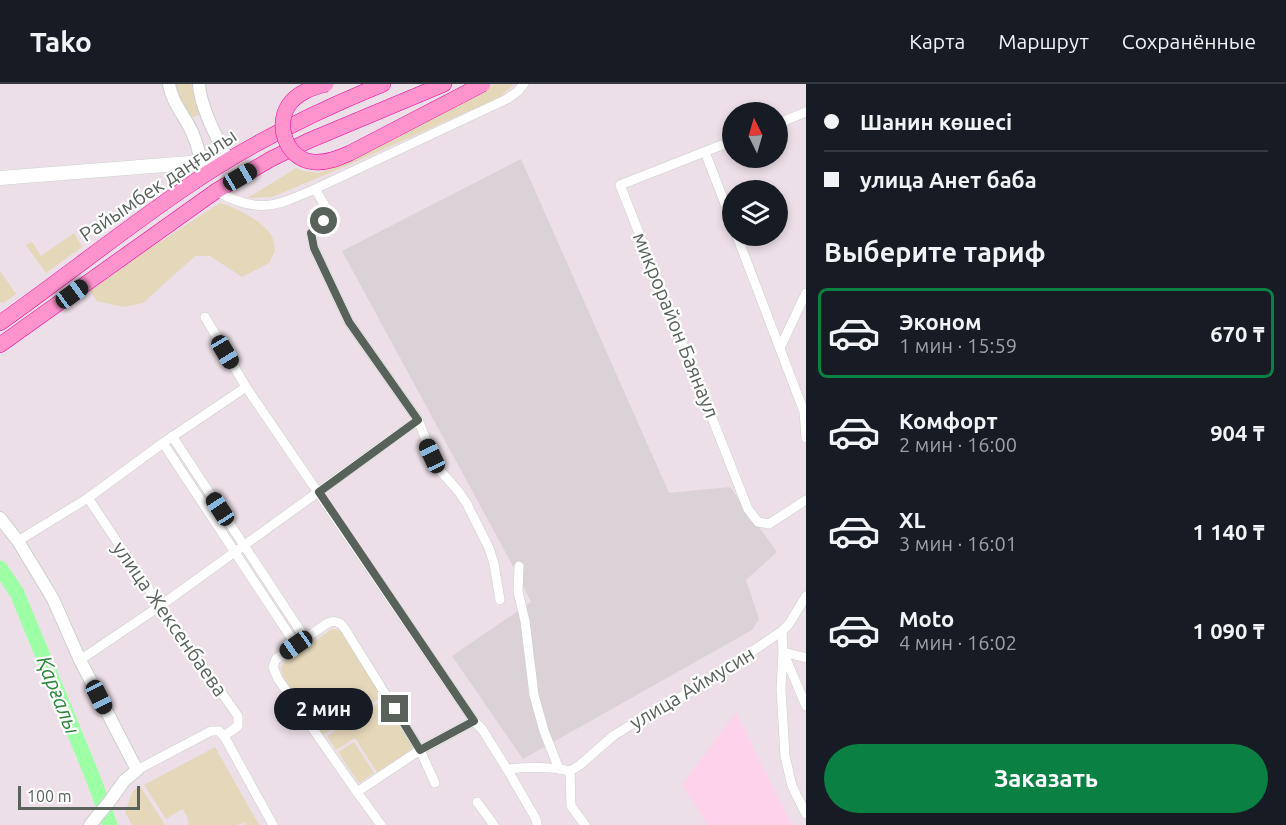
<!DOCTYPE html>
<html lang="ru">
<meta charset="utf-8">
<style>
:root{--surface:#171b24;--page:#242831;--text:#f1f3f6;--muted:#9ea1a6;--line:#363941;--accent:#0b8043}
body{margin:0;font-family:Ubuntu,sans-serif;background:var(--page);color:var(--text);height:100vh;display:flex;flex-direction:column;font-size:22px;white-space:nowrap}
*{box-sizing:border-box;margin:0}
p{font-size:20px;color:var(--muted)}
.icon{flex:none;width:33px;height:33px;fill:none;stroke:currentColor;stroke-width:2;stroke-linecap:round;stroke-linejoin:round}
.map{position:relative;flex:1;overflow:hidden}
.details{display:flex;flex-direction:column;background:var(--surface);width:480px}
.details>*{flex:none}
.banner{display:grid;align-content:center;height:132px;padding:0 18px;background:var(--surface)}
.needle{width:39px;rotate:355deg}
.tools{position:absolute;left:722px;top:18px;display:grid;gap:12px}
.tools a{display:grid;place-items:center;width:66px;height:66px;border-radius:50%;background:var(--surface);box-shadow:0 3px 9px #0003;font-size:30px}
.scale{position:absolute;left:18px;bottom:15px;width:122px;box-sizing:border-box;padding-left:6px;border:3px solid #58615a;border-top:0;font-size:16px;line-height:21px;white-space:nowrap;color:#58615a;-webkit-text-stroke:4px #fff;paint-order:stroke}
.end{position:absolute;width:27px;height:27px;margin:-14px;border:8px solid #58615a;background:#fff;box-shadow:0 0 0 3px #fff}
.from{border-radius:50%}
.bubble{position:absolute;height:42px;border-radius:21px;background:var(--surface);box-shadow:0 3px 9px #0003;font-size:20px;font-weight:700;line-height:42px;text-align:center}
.car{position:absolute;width:18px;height:36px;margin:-18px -9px;border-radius:8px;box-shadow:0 0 4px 2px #0007;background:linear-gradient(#222 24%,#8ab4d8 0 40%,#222 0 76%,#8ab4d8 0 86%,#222 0)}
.banner b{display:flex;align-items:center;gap:21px;height:57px;font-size:22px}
.banner b+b{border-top:2px solid var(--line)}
.banner i{width:15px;height:15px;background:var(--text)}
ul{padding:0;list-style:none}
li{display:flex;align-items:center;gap:18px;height:90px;margin:0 12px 9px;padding:0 6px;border:3px solid transparent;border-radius:9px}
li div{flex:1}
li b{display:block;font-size:22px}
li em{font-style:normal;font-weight:700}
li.selected{border-color:var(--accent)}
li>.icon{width:54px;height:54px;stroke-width:1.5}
h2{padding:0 18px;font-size:27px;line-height:72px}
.cta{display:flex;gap:12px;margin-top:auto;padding:12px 18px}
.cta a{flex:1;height:69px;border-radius:36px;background:var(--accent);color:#fff;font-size:24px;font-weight:700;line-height:69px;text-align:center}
header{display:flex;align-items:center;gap:36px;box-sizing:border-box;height:84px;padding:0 30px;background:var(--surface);border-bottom:2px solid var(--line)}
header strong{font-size:28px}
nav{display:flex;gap:33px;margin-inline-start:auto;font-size:21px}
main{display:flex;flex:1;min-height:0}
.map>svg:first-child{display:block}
.commercial{fill:#ffd2eb}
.industrial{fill:#dad2d7}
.green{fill:#e5d7ba}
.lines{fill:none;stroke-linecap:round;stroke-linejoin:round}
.river{stroke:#9dffa6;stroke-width:15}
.minor-casing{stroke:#c9d0cb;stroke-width:10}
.tertiary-casing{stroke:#c9d0cb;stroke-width:14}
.secondary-casing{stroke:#cad4cd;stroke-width:15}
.trunk-casing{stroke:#ec0099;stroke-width:16}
.minor{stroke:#fff;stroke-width:9}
.tertiary{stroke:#fff;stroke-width:12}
.secondary{stroke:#fff;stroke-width:14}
.trunk{stroke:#ff93ce;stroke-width:15}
.trunk-bridge-casing{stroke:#ec0099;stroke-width:16;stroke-linecap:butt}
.trunk-bridge{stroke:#ff93ce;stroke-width:15}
.route{stroke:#58615a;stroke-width:8}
.labels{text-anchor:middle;stroke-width:4.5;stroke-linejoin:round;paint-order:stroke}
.street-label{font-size:20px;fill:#58615a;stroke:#fff}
.water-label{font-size:21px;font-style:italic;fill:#2e863d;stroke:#fff}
</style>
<header>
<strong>Tako</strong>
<nav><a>Карта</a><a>Маршрут</a><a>Сохранённые</a></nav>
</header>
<main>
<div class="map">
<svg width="806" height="741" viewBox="0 0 806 741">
<rect width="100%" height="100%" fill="#ecdfe7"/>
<polygon class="commercial" points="736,628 744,644 792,741 708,741 682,701"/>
<polygon class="industrial" points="521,75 669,409 730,403 777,468 746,496 759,535 752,546 523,675 452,572 531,518 507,471 342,167"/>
<g class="green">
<polygon points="173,0 191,0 201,30 188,35"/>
<polygon points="494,0 514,0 500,13 346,82 272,113 248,114 296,84 303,87 318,89 344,79"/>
<path d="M220,119C235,123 265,138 272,153C274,157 274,163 275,167L269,179L242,193L210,172H195L143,219L123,223L97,217L90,207L144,168Z"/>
<polygon points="74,149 82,163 46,189 26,161 32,158 41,172"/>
<polygon points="0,187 16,210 3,219 0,218"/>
<polygon points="332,545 347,548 385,611 322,651 284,594 281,584 284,578"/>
<polygon points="383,616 411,659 412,665 377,688 355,654 336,666 327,652"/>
<polygon points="354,658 374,689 359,699 338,668"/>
<path d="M215,663L259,741H246L245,738L237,741H188C189,734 186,730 182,725L166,735L144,701Z"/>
<polygon points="140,702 165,741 132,741 125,728 133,707"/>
</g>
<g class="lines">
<polyline class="river" points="0,484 17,509 93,694 110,741"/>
<defs>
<g id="minor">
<polyline points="777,40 806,28"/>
<polyline points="732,57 620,101 748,425 758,438 769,440 806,416"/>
<polyline points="705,68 732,138"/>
<path d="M315,105C330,129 332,130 311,149L314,164L349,238L418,336L437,383L459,408L467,420L489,464L494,480L500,516"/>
<path d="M216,107C257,130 274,123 315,105L507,15L518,7L524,0"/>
<polyline points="737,152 804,328 806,354"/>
<polyline points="205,233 246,303 474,637"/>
<polyline points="780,264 806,209"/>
<polyline points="172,352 305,554"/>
<polyline points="163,359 296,561"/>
<polyline points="88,414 160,522 238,632 238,642 224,652"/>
<polyline points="18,457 88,414 163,359 246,303"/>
<polyline points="519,482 518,508 525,537 534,611 544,647 559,685"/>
<polyline points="782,547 783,568 781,605 785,672 792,702 806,730"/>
<polyline points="783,568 806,574"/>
<polyline points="784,570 806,622"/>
<polyline points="80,576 160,522 418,336"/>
<polyline points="507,685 536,735 537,741"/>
<polyline points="137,686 211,647 219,647 224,652 273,741"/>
<polyline points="570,687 580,681 613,652 637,637 706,599 782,547 789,540 806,512"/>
<polyline points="570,687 571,722 585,741"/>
<path d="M357,708L278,595L273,583L276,575L326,540C333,535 341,538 345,545L420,666L435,699"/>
<polyline points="477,718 494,741"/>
<path d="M381,741L357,708L420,666L474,637L482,645L507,685C528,683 549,682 570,687"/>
</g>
<g id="tertiary">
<path d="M169,0C172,20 187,34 194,53C198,63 201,76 201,86"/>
<path d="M199,0C200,23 218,56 228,76"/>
<polyline points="0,434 18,457 53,515 80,576 137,686 124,697 109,718 90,741"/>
</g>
<polyline id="secondary" points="0,94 228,76"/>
<g id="trunk">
<path d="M0,239C62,195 122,147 185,104C247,61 314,28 383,0"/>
<polyline points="0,261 216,107 271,75 308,57 444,0"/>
</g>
</defs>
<use href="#minor" class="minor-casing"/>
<use href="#tertiary" class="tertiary-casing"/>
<use href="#secondary" class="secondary-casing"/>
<use href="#trunk" class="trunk-casing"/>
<use href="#minor" class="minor"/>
<use href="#tertiary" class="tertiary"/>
<use href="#secondary" class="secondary"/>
<use href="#trunk" class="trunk"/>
<defs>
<path id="trunk-bridge" d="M326,0C313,4 301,7 292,17C273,37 285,76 314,78C327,79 339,74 350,69L483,0"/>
</defs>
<use href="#trunk-bridge" class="trunk-bridge-casing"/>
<use href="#trunk-bridge" class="trunk-bridge"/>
</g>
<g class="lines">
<polyline class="route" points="324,137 311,149 314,164 349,238 418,336 319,408 474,637 420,666 395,625"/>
</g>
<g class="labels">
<g class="street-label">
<text transform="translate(158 101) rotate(-34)" y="7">Райымбек даңғылы</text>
<text transform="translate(676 241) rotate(68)" y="7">микрорайон Баянаул</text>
<text transform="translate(170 535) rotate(55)" y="7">улица Жексенбаева</text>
<text transform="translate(692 604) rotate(-31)" y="7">улица Аймусин</text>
</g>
<g class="water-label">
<text transform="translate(58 611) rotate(68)" y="7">Қарғалы</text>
</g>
</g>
</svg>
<div class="tools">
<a><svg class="needle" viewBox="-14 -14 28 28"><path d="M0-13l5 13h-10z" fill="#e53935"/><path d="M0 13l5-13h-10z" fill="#9ea1a6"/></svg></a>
<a><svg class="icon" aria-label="layers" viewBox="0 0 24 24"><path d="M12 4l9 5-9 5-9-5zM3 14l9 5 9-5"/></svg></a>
</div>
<div class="scale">100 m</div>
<i class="end from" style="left:324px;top:137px"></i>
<i class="end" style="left:395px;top:625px"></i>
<div class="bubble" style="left:274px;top:604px;width:99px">2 мин</div>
<i class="car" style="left:240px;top:93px;rotate:60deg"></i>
<i class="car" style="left:72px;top:210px;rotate:54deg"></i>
<i class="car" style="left:225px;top:268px;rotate:149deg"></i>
<i class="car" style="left:432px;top:372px;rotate:335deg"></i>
<i class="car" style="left:220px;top:425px;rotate:327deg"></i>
<i class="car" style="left:296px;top:561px;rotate:235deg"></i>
<i class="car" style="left:99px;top:613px;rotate:153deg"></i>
</div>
<section class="details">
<div class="banner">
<b><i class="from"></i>Шанин көшесі</b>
<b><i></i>улица Анет баба</b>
</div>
<h2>Выберите тариф</h2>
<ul>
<li class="selected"><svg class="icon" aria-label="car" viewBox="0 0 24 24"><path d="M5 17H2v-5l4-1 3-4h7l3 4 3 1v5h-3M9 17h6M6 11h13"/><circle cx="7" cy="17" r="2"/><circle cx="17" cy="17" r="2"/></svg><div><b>Эконом</b><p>1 мин · 15:59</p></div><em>670 ₸</em></li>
<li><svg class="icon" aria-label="car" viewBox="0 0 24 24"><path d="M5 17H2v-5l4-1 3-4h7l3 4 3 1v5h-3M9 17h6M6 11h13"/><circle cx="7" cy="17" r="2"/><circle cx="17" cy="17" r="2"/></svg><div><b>Комфорт</b><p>2 мин · 16:00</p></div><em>904 ₸</em></li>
<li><svg class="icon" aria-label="car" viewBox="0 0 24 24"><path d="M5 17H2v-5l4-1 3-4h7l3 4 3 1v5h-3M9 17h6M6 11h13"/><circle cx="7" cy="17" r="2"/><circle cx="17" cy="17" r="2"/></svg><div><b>XL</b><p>3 мин · 16:01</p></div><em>1 140 ₸</em></li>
<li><svg class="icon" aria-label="car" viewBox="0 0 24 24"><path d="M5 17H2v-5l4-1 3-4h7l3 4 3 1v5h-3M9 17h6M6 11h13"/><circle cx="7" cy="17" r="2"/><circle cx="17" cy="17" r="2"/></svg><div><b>Moto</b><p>4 мин · 16:02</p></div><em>1 090 ₸</em></li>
</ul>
<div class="cta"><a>Заказать</a></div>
</section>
</main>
